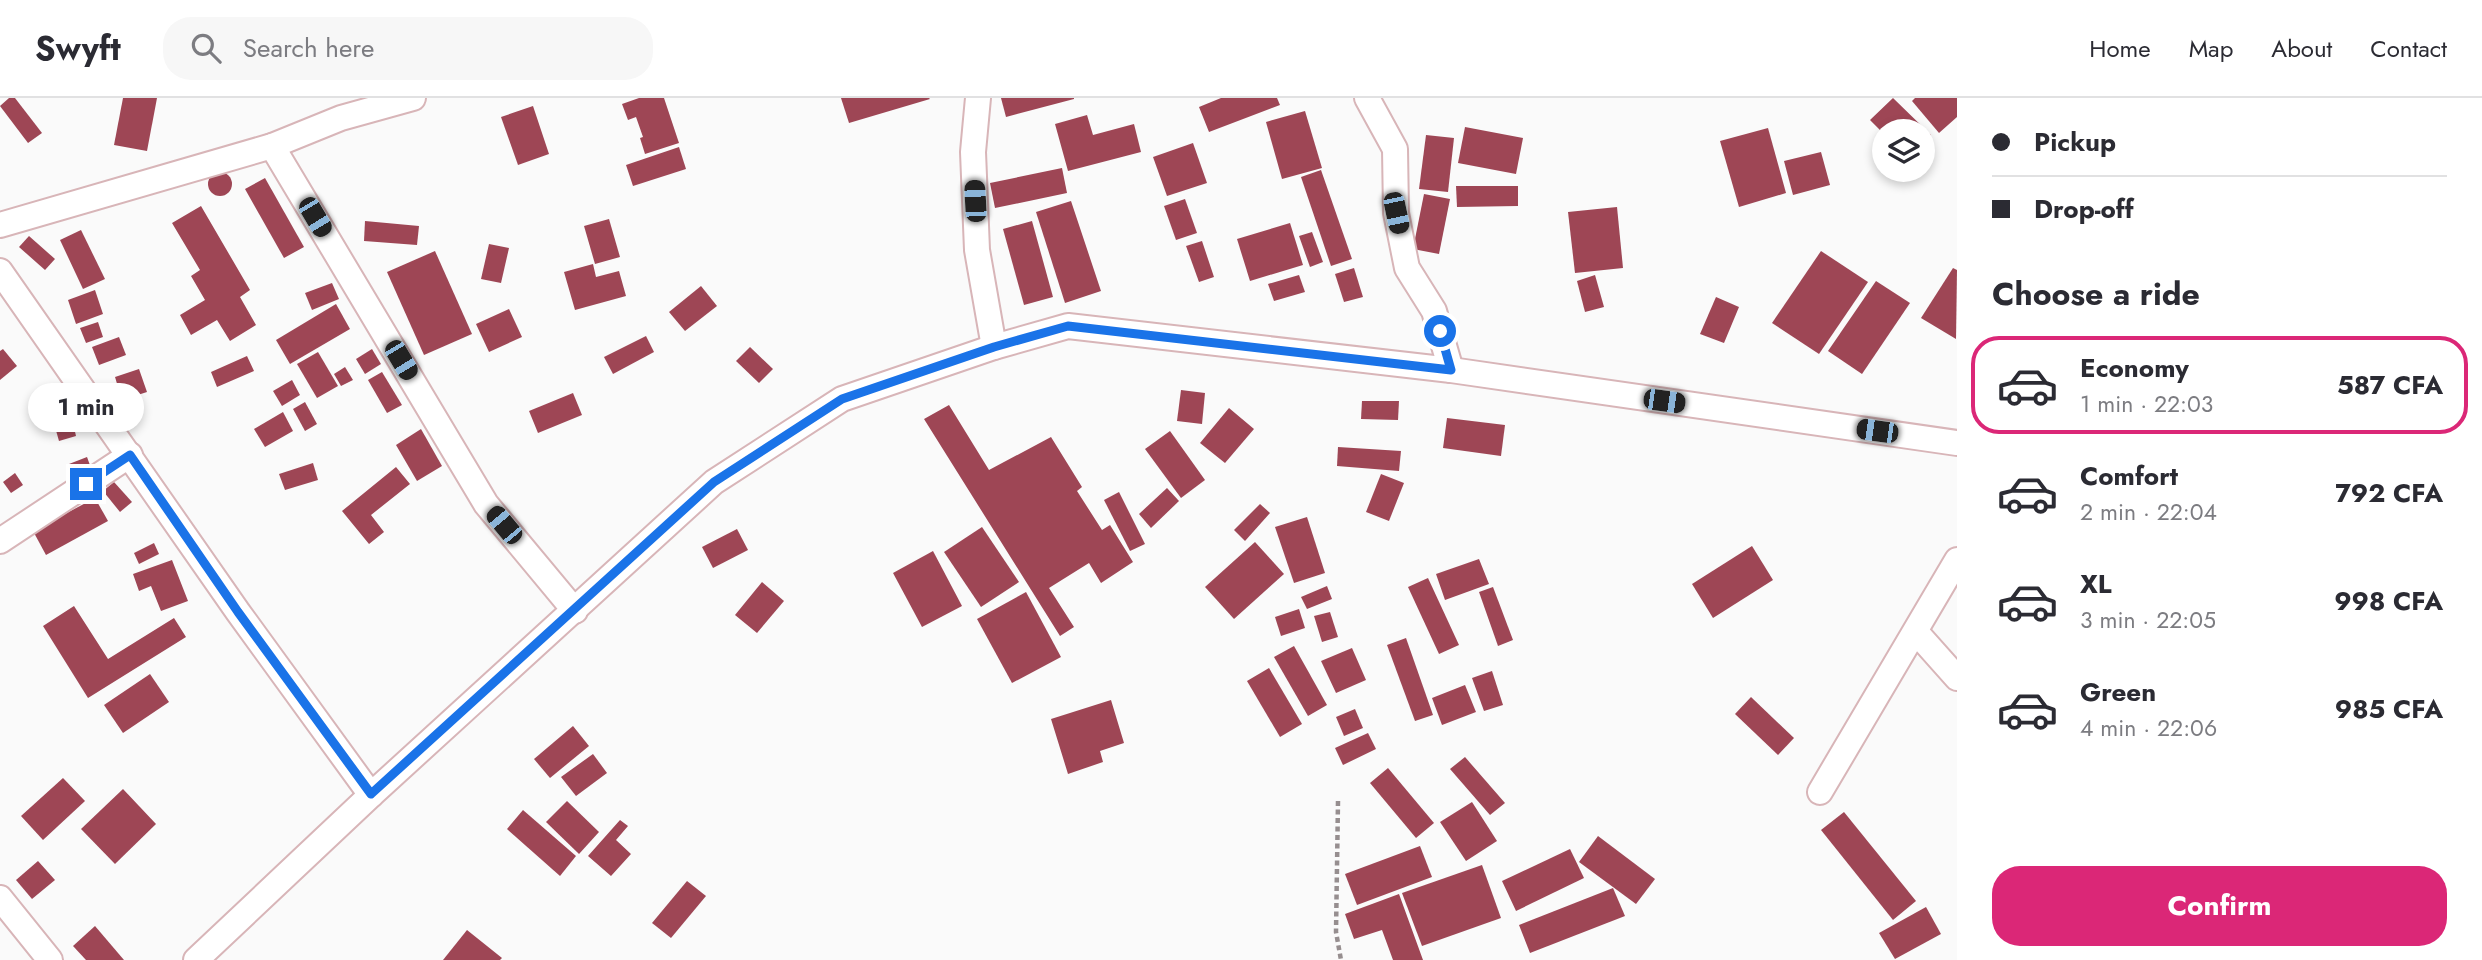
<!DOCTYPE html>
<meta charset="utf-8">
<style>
:root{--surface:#fff;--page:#f7f7f7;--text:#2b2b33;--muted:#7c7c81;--line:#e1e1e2;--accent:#db2777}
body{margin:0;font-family:Jost,sans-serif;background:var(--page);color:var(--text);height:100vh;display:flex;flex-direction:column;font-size:26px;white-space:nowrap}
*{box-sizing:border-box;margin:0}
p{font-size:23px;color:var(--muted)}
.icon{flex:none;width:38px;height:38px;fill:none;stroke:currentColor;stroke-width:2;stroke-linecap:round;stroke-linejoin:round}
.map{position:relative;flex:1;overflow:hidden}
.details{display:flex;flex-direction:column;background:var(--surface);width:525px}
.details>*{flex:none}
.banner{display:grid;align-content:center;height:154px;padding:0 35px;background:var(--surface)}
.buttons{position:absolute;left:1872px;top:21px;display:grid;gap:14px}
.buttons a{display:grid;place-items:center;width:63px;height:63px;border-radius:50%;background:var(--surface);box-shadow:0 4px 10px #0003;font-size:35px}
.end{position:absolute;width:32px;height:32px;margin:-16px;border:9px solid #1a73e8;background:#fff;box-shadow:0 0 0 4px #fff}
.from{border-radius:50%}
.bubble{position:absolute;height:49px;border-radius:24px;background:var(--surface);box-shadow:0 4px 10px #0003;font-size:23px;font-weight:700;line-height:49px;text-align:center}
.car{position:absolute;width:21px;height:42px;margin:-21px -10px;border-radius:9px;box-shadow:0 0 5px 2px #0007;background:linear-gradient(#222 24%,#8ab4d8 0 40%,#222 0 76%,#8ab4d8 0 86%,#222 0)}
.banner b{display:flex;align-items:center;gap:24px;height:66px;font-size:26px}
.banner b+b{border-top:2px solid var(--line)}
.banner i{width:18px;height:18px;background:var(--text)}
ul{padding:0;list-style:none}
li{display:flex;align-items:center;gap:21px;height:98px;margin:0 14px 10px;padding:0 21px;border:4px solid transparent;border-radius:28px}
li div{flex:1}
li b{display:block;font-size:26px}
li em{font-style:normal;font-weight:700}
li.selected{border-color:var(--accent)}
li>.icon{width:63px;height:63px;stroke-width:1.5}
h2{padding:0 35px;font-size:32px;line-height:84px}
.action{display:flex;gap:14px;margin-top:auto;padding:14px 35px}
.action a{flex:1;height:80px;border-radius:28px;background:var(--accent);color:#fff;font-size:28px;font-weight:700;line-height:80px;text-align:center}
header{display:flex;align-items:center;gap:42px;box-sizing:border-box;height:98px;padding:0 35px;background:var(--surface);border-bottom:2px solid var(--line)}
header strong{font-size:33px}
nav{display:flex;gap:38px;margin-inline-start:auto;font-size:24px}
.search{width:490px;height:63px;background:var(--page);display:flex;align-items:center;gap:18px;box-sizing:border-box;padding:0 24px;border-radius:28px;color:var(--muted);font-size:26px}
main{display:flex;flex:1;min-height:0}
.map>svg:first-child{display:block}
.building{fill:#9e4655}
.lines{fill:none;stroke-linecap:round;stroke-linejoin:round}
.street-casing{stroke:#d8b5b8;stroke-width:28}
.path{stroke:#968e8f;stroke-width:4.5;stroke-dasharray:5 3.5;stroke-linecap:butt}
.street{stroke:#fff;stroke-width:24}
.route{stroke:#1a73e8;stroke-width:9}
</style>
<header>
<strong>Swyft</strong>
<div class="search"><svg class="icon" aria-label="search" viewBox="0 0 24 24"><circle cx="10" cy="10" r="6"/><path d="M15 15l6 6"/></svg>Search here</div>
<nav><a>Home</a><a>Map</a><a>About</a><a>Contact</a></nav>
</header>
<main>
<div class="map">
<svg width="1957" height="862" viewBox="0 0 1957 862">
<rect width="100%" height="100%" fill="#fafafa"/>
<g class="building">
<polygon points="9,0 15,0 42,35 28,45 0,8"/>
<polygon points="123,0 157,0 147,53 114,47"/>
<polygon points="639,0 664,0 679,45 645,56 640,40 643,39 636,19 628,22 622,6"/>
<polygon points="841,0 929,0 930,1 849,25"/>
<polygon points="1001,0 1074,0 1074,1 1006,19"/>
<polygon points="1221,0 1277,0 1280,7 1209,34 1199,9"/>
<polygon points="1893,0 1931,37 1923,45 1923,33 1885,33 1885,37 1870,22"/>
<polygon points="1915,0 1957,0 1957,19 1939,35 1912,3"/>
<polygon points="533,8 549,56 518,67 501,19"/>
<polygon points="1305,13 1322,70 1282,81 1266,24"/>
<polygon points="1087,17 1093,37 1134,26 1141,54 1068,73 1055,26"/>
<polygon points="1465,29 1523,40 1516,76 1458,65"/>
<polygon points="1768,30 1786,95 1739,109 1720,43"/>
<polygon points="1426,37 1454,40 1448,94 1419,91"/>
<polygon points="1193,45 1207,85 1167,98 1153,59"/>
<polygon points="679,49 686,71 633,88 626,67"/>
<polygon points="1821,54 1830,87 1793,97 1784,63"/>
<polygon points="1062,70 1067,95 995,110 990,85"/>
<polygon points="1321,72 1352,161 1331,168 1301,79"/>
<circle cx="220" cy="86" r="12"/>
<polygon points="265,80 304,149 284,160 245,91"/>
<polygon points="1456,88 1518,88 1518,108 1457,109"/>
<polygon points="1424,96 1450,101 1439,156 1413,151"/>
<polygon points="1185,101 1197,135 1176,142 1164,108"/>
<polygon points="1071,103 1101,193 1065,205 1036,114"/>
<polygon points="201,108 250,192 240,199 256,227 230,243 217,222 191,237 180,217 205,202 191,178 200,172 172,125"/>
<polygon points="1617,109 1623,170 1575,175 1568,114"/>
<polygon points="609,121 620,159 595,166 584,128"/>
<polygon points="365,123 419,128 417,147 364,143"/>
<polygon points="1032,123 1053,199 1024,207 1003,131"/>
<polygon points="1290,125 1303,167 1250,183 1237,141"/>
<polygon points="81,132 105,181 83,191 60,142"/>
<polygon points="1312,134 1323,164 1310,169 1299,138"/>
<polygon points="29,138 55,161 45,172 19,149"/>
<polygon points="1202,143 1214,179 1199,184 1186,148"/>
<polygon points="489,146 509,150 501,185 481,181"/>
<polygon points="435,153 472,236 424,257 387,174"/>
<polygon points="1821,153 1868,184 1819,256 1772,225"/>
<polygon points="593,166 596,179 619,173 626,198 575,212 564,174"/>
<polygon points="1354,170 1363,199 1344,204 1335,176"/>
<polygon points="1953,170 1957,172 1956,241 1921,220"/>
<polygon points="1299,177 1305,194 1274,203 1268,186"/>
<polygon points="1595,177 1604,209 1585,214 1577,183"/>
<polygon points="1876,183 1910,205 1862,276 1828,253"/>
<polygon points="332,185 339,201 312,212 305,195"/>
<polygon points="701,188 717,208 685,233 669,214"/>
<polygon points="95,192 103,216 76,226 68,202"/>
<polygon points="1716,199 1739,209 1724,245 1700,236"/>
<polygon points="336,206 350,231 290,266 276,242"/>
<polygon points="509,211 522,239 489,254 476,226"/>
<polygon points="98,224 103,239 86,245 80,230"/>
<polygon points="646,238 654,254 613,276 604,259"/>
<polygon points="119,239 126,257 99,267 92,249"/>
<polygon points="750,249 773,271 759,285 736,263"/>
<polygon points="3,251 17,268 0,282 0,253"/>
<polygon points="372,251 381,266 365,276 356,261"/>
<polygon points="318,254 338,288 317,300 297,266"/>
<polygon points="247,258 254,273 217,289 211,274"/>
<polygon points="345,269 353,282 341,288 334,276"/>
<polygon points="139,271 147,294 122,302 115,279"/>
<polygon points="382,274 402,307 387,315 368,282"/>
<polygon points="292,282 300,297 282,308 273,293"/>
<polygon points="1181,292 1205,295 1202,326 1177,323"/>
<polygon points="573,295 582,317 538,335 529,313"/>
<polygon points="1362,303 1399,303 1398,322 1361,321"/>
<polygon points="305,304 317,326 305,333 293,311"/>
<polygon points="949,307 989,372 1051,339 1082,389 1077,393 1102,432 1110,427 1133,464 1101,485 1089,465 1049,490 1074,529 1060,538 924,321"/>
<polygon points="1229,310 1254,331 1225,365 1200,345"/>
<polygon points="283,314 293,333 265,349 254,331"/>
<polygon points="1447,320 1505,327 1501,358 1443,350"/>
<polygon points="73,325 76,338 59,343 55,329"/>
<polygon points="421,331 442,368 417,383 396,347"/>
<polygon points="1170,333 1205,382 1181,400 1145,351"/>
<polygon points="1338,349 1401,353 1399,373 1337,368"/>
<polygon points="87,359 91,370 73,377 69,366"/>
<polygon points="313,365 318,382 285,392 279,376"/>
<polygon points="396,369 410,386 371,417 384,434 369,446 342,413"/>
<polygon points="15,375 23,387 11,395 3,384"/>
<polygon points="1381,376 1404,385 1389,423 1366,414"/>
<polygon points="114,384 132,404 120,414 103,393"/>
<polygon points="1167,390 1179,403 1151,430 1139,416"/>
<polygon points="1119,394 1145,446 1130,453 1104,402"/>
<polygon points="95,400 108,423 46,457 33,433"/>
<polygon points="1260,406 1270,415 1245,443 1234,432"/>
<polygon points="1307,419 1325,475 1294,485 1275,429"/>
<polygon points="982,429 1019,484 981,509 944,454"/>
<polygon points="737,431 748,452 713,470 702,449"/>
<polygon points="1255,444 1284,476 1234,521 1205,489"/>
<polygon points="154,445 159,456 139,466 134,455"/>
<polygon points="1752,448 1773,482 1713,520 1692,486"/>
<polygon points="933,453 962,508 922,529 893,475"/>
<polygon points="1479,461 1489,486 1445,502 1436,476"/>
<polygon points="172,462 188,503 161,513 151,488 139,493 133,476"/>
<polygon points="1428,480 1459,547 1439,556 1408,489"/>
<polygon points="762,484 784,503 757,535 735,517"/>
<polygon points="1327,488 1332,501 1307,511 1301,499"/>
<polygon points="1493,489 1513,542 1498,548 1479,494"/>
<polygon points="1026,494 1061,559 1012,585 977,521"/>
<polygon points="74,508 108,561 174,520 186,539 88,600 43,528"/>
<polygon points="1299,511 1305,530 1281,538 1275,519"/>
<polygon points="1330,514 1338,539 1322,544 1314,518"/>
<polygon points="1406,540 1433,617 1415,623 1387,547"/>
<polygon points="1294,548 1327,607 1308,618 1274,559"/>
<polygon points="1352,550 1366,582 1336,595 1321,563"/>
<polygon points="1269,570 1302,626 1280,639 1247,583"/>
<polygon points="1492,573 1503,607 1484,613 1472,580"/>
<polygon points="150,576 169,604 123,635 104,607"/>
<polygon points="1465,587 1476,614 1442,627 1432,600"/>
<polygon points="1751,599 1794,640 1778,657 1735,616"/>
<polygon points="1111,602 1124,645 1100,653 1103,664 1068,676 1051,621"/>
<polygon points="1355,611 1363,630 1344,638 1336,619"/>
<polygon points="573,628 589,648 550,680 534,661"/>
<polygon points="1368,635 1376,651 1343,667 1335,650"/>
<polygon points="593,656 607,675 576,698 561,679"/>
<polygon points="1465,659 1505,705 1490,717 1450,671"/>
<polygon points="1388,670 1434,725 1416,740 1370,685"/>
<polygon points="63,680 85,703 43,742 21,718"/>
<polygon points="123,691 156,726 115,766 81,731"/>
<polygon points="567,703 599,734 579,756 546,724"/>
<polygon points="1472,704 1497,743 1466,763 1440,724"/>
<polygon points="523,712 576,758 560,778 507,731"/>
<polygon points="1844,714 1916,803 1893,822 1821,732"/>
<polygon points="620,722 628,728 616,742 631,756 611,778 588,758"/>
<polygon points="1598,738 1655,781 1636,806 1579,764"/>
<polygon points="1420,748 1432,779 1357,807 1345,776"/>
<polygon points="1570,751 1584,780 1516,813 1502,783"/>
<polygon points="38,763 55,782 32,801 16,782"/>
<polygon points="1482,767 1501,820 1422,848 1402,795"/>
<polygon points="687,783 706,798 671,840 652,825"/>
<polygon points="1613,790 1625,818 1530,855 1519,827"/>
<polygon points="1399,796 1423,862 1393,862 1382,832 1354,841 1345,816"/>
<polygon points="1926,809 1941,836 1895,861 1879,835"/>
<polygon points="95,828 124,862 86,862 73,848"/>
<polygon points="467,832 502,860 500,862 443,862"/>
</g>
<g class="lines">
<defs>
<g id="street">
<polyline points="978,0 973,54 977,152 994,249"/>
<polyline points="1367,0 1395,51 1396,115 1407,170 1434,213 1451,272"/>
<polyline points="272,48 486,406 575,513"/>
<polyline points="0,127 272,48 341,20 413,0"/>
<polyline points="0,173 238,514 371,697"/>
<polyline points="0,443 130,357"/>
<polyline points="1916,534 1957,580"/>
<polyline points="1820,694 1957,462"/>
<polyline points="0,800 50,862"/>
<polyline points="196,862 371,697 714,384 842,301 994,249 1068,228 1451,272 1957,345"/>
</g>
</defs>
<use href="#street" class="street-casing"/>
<polyline class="path" points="1338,703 1336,834 1341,862"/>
<use href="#street" class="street"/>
</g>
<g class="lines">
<polyline class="route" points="86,386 130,357 238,514 371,696 714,384 842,301 994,249 1068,228 1451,272 1440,233"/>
</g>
</svg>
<div class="buttons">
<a><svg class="icon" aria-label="layers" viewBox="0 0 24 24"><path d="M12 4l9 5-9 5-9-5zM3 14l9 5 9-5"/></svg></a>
</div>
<i class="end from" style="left:1440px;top:233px"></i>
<i class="end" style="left:86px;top:386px"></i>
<div class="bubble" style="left:28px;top:285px;width:116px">1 min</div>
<i class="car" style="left:975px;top:103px;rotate:357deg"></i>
<i class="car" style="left:1396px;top:115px;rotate:168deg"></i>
<i class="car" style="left:315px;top:119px;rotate:149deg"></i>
<i class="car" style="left:401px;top:262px;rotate:149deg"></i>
<i class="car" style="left:1664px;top:303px;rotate:98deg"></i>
<i class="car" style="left:1877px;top:333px;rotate:278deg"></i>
<i class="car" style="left:504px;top:427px;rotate:320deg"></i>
</div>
<section class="details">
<div class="banner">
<b><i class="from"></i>Pickup</b>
<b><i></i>Drop-off</b>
</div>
<h2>Choose a ride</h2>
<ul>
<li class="selected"><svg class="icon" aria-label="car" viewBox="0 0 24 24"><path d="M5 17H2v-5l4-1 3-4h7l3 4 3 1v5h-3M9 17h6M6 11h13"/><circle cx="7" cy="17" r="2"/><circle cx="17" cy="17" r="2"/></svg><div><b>Economy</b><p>1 min · 22:03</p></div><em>587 CFA</em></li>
<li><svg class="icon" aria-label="car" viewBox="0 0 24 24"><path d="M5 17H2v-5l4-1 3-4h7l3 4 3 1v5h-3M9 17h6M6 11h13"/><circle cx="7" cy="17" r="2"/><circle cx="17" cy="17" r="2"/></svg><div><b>Comfort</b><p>2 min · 22:04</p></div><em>792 CFA</em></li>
<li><svg class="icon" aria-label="car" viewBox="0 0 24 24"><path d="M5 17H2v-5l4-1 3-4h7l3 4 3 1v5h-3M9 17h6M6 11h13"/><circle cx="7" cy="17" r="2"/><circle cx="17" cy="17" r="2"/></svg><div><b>XL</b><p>3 min · 22:05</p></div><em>998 CFA</em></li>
<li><svg class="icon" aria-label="car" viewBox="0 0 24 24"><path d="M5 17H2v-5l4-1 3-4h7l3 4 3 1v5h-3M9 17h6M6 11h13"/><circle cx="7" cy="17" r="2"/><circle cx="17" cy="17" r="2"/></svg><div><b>Green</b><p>4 min · 22:06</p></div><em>985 CFA</em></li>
</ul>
<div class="action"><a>Confirm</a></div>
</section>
</main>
